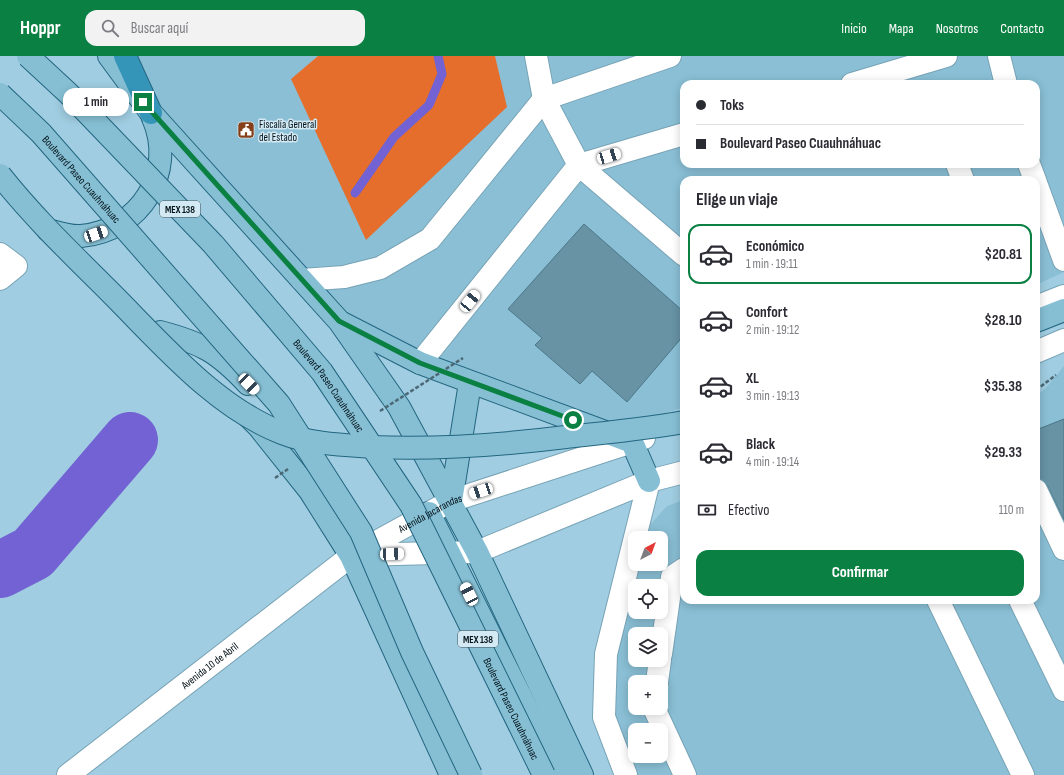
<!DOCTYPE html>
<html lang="es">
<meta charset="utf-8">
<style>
:root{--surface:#fff;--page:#f2f2f3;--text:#2b2b33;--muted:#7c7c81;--line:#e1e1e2;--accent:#0b8043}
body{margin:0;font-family:"Sofia Sans Condensed",sans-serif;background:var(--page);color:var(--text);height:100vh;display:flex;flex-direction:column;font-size:15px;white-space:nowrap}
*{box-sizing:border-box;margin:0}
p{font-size:13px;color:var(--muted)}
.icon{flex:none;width:22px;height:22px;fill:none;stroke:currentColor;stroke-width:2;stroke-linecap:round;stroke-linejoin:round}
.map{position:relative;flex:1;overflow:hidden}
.sheet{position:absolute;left:680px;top:120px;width:360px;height:428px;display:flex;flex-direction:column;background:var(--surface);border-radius:12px;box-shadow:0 2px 10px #0003}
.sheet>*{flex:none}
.top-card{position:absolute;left:680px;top:24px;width:360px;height:88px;border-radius:12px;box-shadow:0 2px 10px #0003;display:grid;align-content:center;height:88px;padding:0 16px;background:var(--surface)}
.needle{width:26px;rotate:41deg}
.controls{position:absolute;left:628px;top:475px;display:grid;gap:8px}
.controls a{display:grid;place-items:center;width:40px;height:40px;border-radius:8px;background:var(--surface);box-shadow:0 2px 10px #0003;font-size:20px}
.end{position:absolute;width:18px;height:18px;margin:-9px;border:5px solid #0b8043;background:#fff;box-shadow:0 0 0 2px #fff}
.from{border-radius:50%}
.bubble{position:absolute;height:28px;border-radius:12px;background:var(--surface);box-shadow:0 2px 10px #0003;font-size:13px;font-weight:700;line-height:28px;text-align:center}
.car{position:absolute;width:12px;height:24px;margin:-12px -6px;border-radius:5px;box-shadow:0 0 3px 1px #0007;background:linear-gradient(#fff 24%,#345 0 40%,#fff 0 76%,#345 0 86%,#fff 0)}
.top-card b{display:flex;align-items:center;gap:14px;height:38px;font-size:15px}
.top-card b+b{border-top:1px solid var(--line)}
.top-card i{width:10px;height:10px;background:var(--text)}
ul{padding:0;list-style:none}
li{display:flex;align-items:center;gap:12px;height:60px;margin:0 8px 6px;padding:0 8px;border:2px solid transparent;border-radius:12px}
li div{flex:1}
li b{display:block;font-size:15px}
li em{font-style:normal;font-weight:700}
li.selected{border-color:var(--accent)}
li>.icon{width:36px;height:36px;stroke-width:1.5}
h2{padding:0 16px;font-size:18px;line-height:48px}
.pay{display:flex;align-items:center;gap:10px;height:44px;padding:0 16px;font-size:15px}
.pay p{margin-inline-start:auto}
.action{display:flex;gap:8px;margin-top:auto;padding:8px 16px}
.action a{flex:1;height:46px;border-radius:12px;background:var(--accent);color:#fff;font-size:16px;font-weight:700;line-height:46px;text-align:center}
header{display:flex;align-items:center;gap:24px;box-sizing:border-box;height:56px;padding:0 20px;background:var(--accent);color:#fff}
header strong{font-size:19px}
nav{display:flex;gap:22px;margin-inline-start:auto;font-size:14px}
.search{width:280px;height:36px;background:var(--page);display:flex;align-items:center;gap:10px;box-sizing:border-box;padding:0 14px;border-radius:12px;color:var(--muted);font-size:15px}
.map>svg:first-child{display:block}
.built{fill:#8abfd5;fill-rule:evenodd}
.green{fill:#e56e2c}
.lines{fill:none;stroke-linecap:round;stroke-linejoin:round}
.stream{stroke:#7262d3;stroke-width:9}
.river{stroke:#7262d3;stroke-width:56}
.building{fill:#6793a5;stroke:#4d7789}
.minor-casing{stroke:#77a3b5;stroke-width:24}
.major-casing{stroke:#236680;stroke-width:24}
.highway-casing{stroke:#236680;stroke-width:24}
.path{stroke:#4c6875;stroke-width:2.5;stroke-dasharray:4 2;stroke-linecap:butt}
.minor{stroke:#fff;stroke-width:22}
.major{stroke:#86bfd4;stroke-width:22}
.highway{stroke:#3595b8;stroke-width:22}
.major-bridge-casing{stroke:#236680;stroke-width:24;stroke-linecap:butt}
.path-bridge{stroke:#4c6875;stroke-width:2.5;stroke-dasharray:4 2;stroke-linecap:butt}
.major-bridge{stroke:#86bfd4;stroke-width:22}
.route{stroke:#0b8043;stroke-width:5}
.labels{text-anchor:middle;stroke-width:3;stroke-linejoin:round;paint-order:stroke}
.shield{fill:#d3eaf4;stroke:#415159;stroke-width:1}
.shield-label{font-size:10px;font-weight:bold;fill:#021017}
.poi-label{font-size:11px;fill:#021017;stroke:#d3eaf4;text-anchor:start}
.street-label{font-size:11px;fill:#021017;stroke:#d3eaf4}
</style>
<header>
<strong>Hoppr</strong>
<div class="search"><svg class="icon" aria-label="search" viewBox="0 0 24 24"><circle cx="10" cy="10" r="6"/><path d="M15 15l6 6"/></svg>Buscar aquí</div>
<nav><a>Inicio</a><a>Mapa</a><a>Nosotros</a><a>Contacto</a></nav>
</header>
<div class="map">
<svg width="1064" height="719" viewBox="0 0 1064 719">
<rect width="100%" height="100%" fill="#a0cde1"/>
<g class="built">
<path d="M129,0H318L291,23L506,51L495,0H1064V216L1036,229V124H684V351L624,371L397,304L284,204L210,126ZM684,28H1036V108H684Z"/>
<path d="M1064,310V719H629L606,664L607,598L635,508H661V482H643L650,469L667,450L684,444V544H1036V340L1046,332ZM635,530H661V556H635ZM635,578H661V604H635ZM635,626H661V652H635ZM635,674H661V700H635Z"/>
</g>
<polygon class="green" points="318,0 495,0 507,51 366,184 291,23"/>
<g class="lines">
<polyline class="stream" points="355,137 394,81 429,49 442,18 438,0"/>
<polyline class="river" points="0,514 33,497 130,384"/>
</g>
<g class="building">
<polygon points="584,168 684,256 684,279 627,346 592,315 580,328 535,289 542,282 508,253"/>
<polygon points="1064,363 1064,464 1047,429 1039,422 1036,416 1036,374"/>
</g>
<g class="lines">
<defs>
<g id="minor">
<polyline points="536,0 544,43 579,109 684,199"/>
<polyline points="999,0 1006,28"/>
<polyline points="852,28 946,0"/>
<polyline points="957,108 963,124"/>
<polyline points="1029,108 1035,124"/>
<polyline points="1036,127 1064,204"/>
<polyline points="0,198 16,210 0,223"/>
<polyline points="302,224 344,221 380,212 430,183 544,43 670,0"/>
<polyline points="1036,251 1064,240"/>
<polyline points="1036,296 1064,284"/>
<polyline points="420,307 579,109 684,78"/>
<polyline points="1036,434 1064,493"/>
<polyline points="356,499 477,496 649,425 684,416"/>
<polyline points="938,544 1023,719"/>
<polyline points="1020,544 1064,634"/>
<polyline points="661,598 672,521 684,513"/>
<polyline points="657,626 660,604"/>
<polyline points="654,652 685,719"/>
<path id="s1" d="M68,719L351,500L451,445L644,382"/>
<polyline points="626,719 604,661 606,598 649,425"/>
</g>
<g id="major">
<polyline points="109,0 151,57 339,265 399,351 477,496 582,719"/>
<path d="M48,174C59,177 70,181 81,180C140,175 177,116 153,62"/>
<polyline points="1036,265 1064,254"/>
<polyline points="342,267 420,307 632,386 649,425"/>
<path d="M160,276C202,287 218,296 248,328"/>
<polyline points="248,360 259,371 310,435 351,500 451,719"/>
<polyline points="451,445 470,327"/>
<polyline points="429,457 560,719"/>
</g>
<polyline id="highway" points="125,0 151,57"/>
</defs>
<use href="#minor" class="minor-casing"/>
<use href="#major" class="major-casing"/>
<use href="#highway" class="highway-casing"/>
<polyline class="path" points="1036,334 1056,319"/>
<use href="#minor" class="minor"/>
<use href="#major" class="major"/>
<use href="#highway" class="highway"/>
<defs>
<g id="major-bridge">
<path id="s2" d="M28,0L69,38L213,188L322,316L411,449L544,719"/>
<path id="s3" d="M0,38L41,77L279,348L361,476L412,596L471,719"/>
<path d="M0,119C34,162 73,199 111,237C161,287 215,351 282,377C310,388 343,389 372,391C437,394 501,389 566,381C605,377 645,373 684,366"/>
</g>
</defs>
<use href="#major-bridge" class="major-bridge-casing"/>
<g class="path-bridge">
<polyline points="380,355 463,302"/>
<polyline points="275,422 288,413"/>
</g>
<use href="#major-bridge" class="major-bridge"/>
</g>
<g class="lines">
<polyline class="route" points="143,46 339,265 420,307 573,364"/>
</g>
<defs>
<symbol id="civic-square" viewBox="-11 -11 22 22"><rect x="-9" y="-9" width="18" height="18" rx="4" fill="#85401a" stroke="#d3eaf4"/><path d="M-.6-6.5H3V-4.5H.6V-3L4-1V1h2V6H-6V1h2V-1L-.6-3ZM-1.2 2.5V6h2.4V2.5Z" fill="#fff"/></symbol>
</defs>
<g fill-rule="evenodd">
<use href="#civic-square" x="236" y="64" width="20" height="20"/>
</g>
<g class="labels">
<g class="shield">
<rect x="160" y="145" width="40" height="16" rx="3"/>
<rect x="458" y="575" width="40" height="16" rx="3"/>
</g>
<g class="shield-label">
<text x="180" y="157">MEX 138</text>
<text x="478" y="587">MEX 138</text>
</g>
<g class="poi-label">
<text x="259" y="72">Fiscalía General<tspan x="259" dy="13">del Estado</tspan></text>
</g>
<g class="street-label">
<text dy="4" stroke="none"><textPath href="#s3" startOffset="118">Boulevard Paseo Cuauhnáhuac</textPath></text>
<text dy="4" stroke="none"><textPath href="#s2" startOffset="447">Boulevard Paseo Cuauhnáhuac</textPath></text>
<text dy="4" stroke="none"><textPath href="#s1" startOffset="448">Avenida Jacarandas</textPath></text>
<text dy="4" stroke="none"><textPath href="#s1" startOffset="179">Avenida 10 de Abril</textPath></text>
<text dy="4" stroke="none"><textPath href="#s2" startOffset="819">Boulevard Paseo Cuauhnáhuac</textPath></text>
</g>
</g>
</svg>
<div class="controls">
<a><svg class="needle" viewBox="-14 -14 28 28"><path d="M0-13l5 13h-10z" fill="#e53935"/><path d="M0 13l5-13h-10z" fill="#7c7c81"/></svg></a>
<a><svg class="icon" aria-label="locate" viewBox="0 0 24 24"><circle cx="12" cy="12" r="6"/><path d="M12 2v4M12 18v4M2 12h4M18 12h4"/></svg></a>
<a><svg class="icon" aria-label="layers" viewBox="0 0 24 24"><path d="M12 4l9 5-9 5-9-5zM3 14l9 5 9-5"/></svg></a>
<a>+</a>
<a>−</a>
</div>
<i class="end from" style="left:573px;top:364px"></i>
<i class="end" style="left:143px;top:46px"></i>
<div class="bubble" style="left:63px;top:32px;width:66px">1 min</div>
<i class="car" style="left:609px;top:100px;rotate:73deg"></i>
<i class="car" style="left:96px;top:178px;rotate:71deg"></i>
<i class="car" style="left:470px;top:245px;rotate:39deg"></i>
<i class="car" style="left:249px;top:328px;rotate:136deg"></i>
<i class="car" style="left:481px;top:435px;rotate:252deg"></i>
<i class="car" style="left:392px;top:498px;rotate:88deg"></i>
<i class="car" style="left:469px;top:538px;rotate:333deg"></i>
<div class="top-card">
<b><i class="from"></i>Toks</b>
<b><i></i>Boulevard Paseo Cuauhnáhuac</b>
</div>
<section class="sheet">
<h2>Elige un viaje</h2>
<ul>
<li class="selected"><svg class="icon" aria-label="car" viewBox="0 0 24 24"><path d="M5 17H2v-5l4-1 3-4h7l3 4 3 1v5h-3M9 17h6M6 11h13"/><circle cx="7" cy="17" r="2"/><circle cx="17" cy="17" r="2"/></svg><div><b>Económico</b><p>1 min · 19:11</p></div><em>$20.81</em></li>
<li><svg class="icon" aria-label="car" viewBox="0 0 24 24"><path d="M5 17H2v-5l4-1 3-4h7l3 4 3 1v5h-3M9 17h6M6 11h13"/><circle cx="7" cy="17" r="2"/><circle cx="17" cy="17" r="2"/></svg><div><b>Confort</b><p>2 min · 19:12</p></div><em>$28.10</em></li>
<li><svg class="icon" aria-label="car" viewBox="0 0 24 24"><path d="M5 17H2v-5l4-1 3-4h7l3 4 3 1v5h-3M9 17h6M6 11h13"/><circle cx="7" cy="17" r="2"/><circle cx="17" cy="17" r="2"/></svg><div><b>XL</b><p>3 min · 19:13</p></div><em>$35.38</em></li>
<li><svg class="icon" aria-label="car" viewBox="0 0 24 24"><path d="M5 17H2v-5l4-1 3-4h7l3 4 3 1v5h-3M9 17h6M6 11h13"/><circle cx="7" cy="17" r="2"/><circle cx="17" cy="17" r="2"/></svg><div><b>Black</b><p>4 min · 19:14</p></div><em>$29.33</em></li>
</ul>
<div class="pay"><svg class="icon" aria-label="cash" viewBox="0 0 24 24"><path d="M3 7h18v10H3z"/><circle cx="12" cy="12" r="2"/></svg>Efectivo<p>110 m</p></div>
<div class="action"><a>Confirmar</a></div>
</section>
</div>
